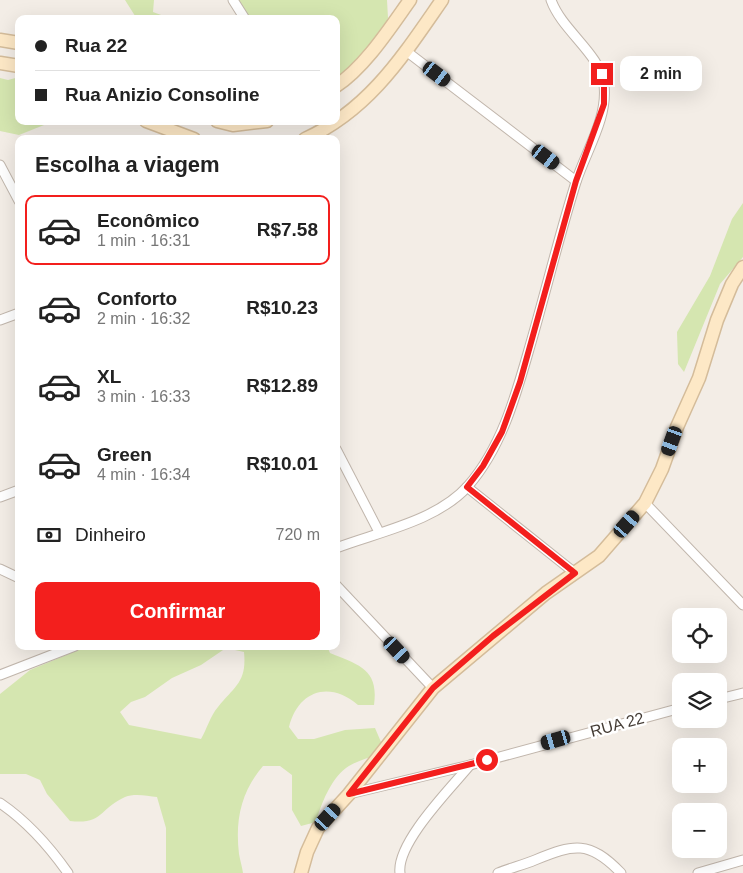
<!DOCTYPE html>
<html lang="pt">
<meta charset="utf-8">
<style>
:root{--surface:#fff;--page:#f2f2f2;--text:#222;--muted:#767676;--line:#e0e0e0;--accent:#f31f1d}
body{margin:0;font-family:Helvetica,sans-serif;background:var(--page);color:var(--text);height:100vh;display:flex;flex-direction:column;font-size:19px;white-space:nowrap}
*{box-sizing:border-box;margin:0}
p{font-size:16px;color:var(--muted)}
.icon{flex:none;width:28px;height:28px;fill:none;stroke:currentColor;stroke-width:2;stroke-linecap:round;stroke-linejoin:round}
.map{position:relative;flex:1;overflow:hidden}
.side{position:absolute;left:15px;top:135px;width:325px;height:515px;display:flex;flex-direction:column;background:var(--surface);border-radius:10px;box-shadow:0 5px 20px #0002}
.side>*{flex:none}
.guide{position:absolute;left:15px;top:15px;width:325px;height:110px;border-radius:10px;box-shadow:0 5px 20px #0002;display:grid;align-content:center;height:110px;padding:0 20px;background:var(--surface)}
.tools{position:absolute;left:672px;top:608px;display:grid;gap:10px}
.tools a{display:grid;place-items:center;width:55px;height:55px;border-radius:10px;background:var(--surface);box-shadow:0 5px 20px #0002;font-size:25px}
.end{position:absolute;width:22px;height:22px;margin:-11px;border:6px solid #f31f1d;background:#fff;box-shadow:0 0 0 2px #fff}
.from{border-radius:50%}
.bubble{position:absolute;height:35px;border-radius:10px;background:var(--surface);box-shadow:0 5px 20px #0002;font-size:16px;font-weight:800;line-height:35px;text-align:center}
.car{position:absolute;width:15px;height:30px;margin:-15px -8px;border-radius:6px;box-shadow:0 0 4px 1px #0007;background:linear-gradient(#222 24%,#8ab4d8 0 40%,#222 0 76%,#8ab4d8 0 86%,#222 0)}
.guide b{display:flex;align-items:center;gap:18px;height:48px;font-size:19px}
.guide b+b{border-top:1px solid var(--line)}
.guide i{width:12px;height:12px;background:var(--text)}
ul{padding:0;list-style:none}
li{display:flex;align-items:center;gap:15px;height:70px;margin:0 10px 8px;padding:0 10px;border:2px solid transparent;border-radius:10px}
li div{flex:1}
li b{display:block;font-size:19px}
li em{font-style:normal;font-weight:800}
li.on{border-color:var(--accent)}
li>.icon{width:45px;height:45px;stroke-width:1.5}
h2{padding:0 20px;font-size:22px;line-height:60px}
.pay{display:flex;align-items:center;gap:12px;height:55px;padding:0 20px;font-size:19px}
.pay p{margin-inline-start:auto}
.action{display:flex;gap:10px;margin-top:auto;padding:10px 20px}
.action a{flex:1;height:58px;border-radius:10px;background:var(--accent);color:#fff;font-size:20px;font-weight:800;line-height:58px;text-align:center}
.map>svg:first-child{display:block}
.green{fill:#d5e6b0;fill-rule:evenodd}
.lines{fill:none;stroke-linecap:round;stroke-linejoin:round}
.street-casing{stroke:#c1b6ac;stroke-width:11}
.secondary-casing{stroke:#d4bc9a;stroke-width:15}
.street{stroke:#fff;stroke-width:9}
.secondary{stroke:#fde8c6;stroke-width:12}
.route{stroke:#f31f1d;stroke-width:6}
.labels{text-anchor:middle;stroke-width:5;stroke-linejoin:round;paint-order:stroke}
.street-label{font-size:16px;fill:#453d36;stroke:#fff}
</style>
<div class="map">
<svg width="743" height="873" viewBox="0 0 743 873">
<rect width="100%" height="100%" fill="#f3ede6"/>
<g class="green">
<polygon points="125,0 154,0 153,12 172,19 137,19"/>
<polygon points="236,0 387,0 388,18 382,36 336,86 336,19 245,19"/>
<polygon points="19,77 19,121 54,121 19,135 0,131 0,78 8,80"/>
<polygon points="743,203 743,257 720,284 684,372 678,364 677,332 710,276 732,219"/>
<path d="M88,646H327L330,653C359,665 379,669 374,705H358C329,680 298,691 289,727L298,739H314L345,730L375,728L381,742L375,755C366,759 354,762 346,768C331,779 321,804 316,822L301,826L292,810V775L280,766H263C241,792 235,820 239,854C240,860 242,866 243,873H166V828L157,797C147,796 135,793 125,797C100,808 103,825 70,821L47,794L40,780L26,774H0V694L30,670ZM226,648L244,652C247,682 235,686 218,707C210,716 207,729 201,739L129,725L120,712L131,702L145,697L172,678L201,665Z"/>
</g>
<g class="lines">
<defs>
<g id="street">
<polyline points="233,0 245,19"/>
<polyline points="406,51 576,181"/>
<polyline points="0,165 19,201"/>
<polyline points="0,320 19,313"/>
<polyline points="336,449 379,532"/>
<polyline points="467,487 575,573"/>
<polyline points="0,497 19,490"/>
<polyline points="645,503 743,605"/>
<path d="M336,548C378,532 437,521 468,486C502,447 516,395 530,346C546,291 559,236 576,182C586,151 608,118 604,85C601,54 562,31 551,0"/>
<polyline points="0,569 19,578"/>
<polyline points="336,585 433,688"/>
<polyline points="0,675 75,646"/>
<polyline points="719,699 743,693"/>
<polyline points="349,794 470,765 681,708"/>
<path d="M0,803C28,822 49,846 68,873"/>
<path d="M400,873C396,843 451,788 470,765"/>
<path d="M498,873C510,868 523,865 535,860C574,844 589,840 621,873"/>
<polyline points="698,873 743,860"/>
</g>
<g id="secondary">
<polyline points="0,40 19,43"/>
<polyline points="0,63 19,66"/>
<path d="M336,86C365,67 390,28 410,0"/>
<polyline points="146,121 194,139"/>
<polyline points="217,121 233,125 267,121"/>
<path d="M305,139C369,110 403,56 442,0"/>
<polyline points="301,873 307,852 318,828 349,794 433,688 546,593 599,556 645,503 662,469 677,427 699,378 717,320 732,284 743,267"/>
</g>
</defs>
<use href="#street" class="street-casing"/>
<use href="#secondary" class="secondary-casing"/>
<use href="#street" class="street"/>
<use href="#secondary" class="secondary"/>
</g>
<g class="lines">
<polyline class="route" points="487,760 349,794 433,688 493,636 575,573 467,487 483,466 502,432 520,382 576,181 604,104 604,84 602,74"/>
</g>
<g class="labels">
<g class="street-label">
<text transform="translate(617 724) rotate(-15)" y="6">RUA 22</text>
</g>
</g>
</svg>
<div class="tools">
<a><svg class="icon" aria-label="locate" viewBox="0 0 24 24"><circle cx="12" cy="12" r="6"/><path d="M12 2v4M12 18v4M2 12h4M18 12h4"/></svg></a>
<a><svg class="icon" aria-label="layers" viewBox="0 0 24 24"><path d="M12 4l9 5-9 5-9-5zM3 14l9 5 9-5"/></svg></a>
<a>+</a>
<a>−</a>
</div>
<i class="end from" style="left:487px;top:760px"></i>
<i class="end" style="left:602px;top:74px"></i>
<div class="bubble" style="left:620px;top:56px;width:82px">2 min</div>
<i class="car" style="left:437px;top:74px;rotate:127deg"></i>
<i class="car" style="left:546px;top:157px;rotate:127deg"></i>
<i class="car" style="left:672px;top:441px;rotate:200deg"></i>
<i class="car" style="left:627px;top:524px;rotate:41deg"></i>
<i class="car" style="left:397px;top:650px;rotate:137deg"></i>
<i class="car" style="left:556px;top:740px;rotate:254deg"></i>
<i class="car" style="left:328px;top:817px;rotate:42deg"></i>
<div class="guide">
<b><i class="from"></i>Rua 22</b>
<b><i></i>Rua Anizio Consoline</b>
</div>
<section class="side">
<h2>Escolha a viagem</h2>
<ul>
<li class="on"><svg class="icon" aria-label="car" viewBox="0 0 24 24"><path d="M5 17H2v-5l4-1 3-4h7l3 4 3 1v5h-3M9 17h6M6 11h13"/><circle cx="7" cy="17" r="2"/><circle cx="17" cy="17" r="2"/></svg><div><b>Econômico</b><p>1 min · 16:31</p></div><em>R$7.58</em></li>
<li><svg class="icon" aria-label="car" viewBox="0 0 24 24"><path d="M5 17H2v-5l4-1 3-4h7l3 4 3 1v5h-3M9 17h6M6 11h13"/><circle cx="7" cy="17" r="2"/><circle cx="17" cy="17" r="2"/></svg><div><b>Conforto</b><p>2 min · 16:32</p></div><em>R$10.23</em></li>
<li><svg class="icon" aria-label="car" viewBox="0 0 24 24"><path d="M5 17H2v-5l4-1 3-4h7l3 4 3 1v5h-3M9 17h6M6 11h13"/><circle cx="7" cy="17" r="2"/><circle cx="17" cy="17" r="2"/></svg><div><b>XL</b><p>3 min · 16:33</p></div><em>R$12.89</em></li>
<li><svg class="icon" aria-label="car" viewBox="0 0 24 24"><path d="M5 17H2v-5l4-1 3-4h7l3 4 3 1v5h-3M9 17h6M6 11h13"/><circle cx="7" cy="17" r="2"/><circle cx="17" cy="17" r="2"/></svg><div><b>Green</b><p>4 min · 16:34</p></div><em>R$10.01</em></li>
</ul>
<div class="pay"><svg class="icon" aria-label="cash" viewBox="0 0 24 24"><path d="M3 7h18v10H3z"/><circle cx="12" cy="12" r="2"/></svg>Dinheiro<p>720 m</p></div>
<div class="action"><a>Confirmar</a></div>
</section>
</div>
